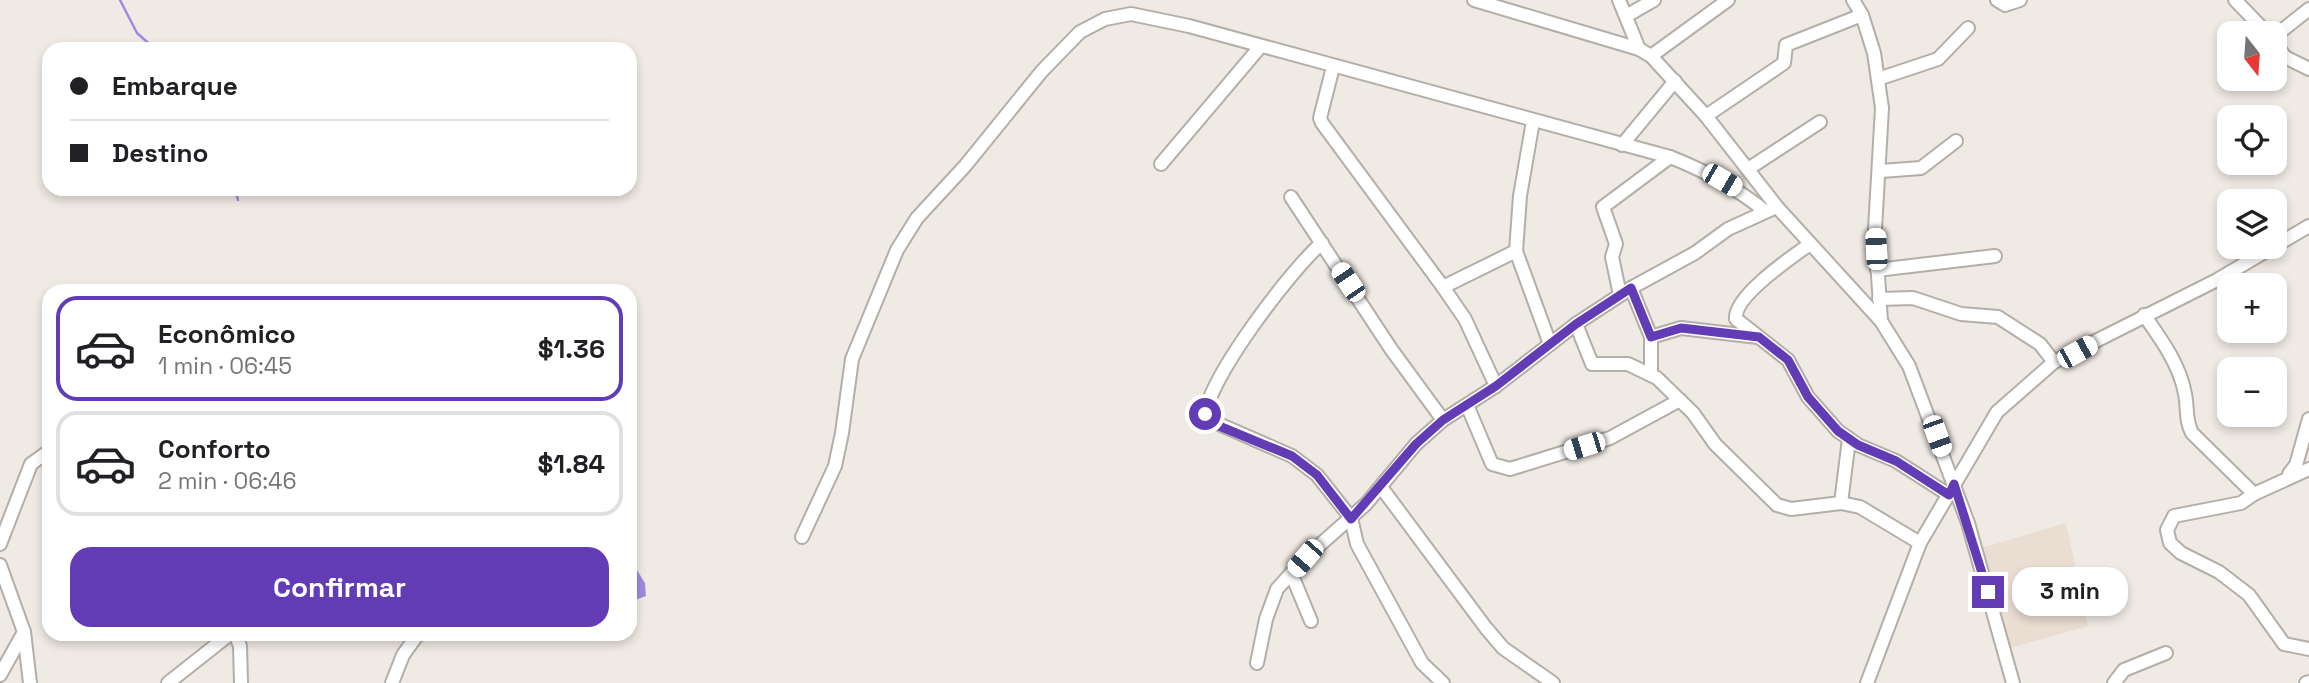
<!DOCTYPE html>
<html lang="pt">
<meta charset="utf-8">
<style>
:root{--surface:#fff;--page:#f6f6f6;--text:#202124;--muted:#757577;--line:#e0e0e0;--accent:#623cb5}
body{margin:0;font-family:"Space Grotesk",sans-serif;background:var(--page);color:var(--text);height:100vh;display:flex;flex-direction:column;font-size:26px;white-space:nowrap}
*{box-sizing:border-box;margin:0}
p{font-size:23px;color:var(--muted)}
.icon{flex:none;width:38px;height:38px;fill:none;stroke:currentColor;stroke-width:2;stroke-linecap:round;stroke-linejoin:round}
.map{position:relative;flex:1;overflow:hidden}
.panel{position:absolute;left:42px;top:284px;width:595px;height:357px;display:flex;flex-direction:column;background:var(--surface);border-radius:21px;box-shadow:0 4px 10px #0003}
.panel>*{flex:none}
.top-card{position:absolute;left:42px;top:42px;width:595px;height:154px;border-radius:21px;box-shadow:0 4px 10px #0003;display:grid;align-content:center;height:154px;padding:0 28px;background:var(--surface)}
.needle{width:46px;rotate:163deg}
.buttons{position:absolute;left:2217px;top:21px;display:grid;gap:14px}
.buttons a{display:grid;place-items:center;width:70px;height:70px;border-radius:14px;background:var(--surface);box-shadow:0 4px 10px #0003;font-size:35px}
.end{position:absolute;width:32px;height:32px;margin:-16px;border:9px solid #623cb5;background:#fff;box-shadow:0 0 0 4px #fff}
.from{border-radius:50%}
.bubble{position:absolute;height:49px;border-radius:21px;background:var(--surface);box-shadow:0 4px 10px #0003;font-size:23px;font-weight:700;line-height:49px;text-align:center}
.car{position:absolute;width:21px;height:42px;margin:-21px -10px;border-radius:9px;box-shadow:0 0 5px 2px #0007;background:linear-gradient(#fff 24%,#345 0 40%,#fff 0 76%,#345 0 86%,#fff 0)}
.top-card b{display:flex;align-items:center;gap:24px;height:66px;font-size:26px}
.top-card b+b{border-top:2px solid var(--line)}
.top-card i{width:18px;height:18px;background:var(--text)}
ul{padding:12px 0 0;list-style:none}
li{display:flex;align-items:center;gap:21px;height:105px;margin:0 14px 10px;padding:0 14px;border:4px solid var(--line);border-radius:21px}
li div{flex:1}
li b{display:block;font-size:26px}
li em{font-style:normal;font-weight:700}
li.current{border-color:var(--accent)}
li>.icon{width:63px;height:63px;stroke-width:1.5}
.action{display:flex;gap:14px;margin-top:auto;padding:14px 28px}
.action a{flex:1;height:80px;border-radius:21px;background:var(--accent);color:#fff;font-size:28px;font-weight:700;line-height:80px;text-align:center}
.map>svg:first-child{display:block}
.built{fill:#eaded2}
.water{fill:#9e8be1}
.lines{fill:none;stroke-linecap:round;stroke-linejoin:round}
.stream{stroke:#9e8be1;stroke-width:2.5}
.minor-casing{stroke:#b4aea9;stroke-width:16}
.minor{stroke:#fff;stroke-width:12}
.route{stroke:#623cb5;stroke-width:9}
</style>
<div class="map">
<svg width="2309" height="683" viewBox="0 0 2309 683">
<rect width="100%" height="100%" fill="#f0eae4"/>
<polygon class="built" points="2066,523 2088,626 2010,648 1981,548"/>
<polygon class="water" points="630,559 645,583 646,596 630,602"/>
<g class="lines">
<g class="stream">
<polyline points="120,0 137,33 155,49"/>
<polyline points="235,189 238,200"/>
</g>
<defs>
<g id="minor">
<polyline points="1474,0 1639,49"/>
<polyline points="1619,0 1639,49 1651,56 1706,116 1777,207 1881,321 1909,366 1968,523 2013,683"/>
<polyline points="1853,0 1862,15 1874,53 1882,108 1875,229 1881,321"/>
<polyline points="1997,0 2005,5 2020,0"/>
<polyline points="2235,0 2267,33"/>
<polyline points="1626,16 1654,0"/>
<polyline points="2275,36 2309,9"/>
<polyline points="2275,43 2285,57 2309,69"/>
<polyline points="1651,56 1728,0"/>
<polyline points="1333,67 1320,118 1322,123 1443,287 1465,319 1496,386"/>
<polyline points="1878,79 1938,59 1968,28"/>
<polyline points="1706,116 1784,63 1786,45 1862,15"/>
<polyline points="1533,121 1520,196 1516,251 1550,344"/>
<polyline points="1622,145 1675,81"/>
<polyline points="1161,164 1260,47"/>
<polyline points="1748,169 1820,122"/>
<polyline points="1881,171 1921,168 1956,141"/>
<polyline points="1291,197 1391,349 1443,420"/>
<path d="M1322,243C1293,267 1205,382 1205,418L1292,456L1317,475L1351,518L1357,544L1422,663L1443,683"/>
<path d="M1810,244C1793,256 1733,297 1736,319L1788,360L1808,397L1838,431L1858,445L1896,461L1949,495"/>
<polyline points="2275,246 2309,226"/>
<polyline points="1877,270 1995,256"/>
<polyline points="1443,287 1516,251"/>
<polyline points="1631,288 1651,337 1651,374"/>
<polyline points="1620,295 1612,257 1616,244 1603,207 1670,157"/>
<polyline points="1879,299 1913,298 1961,314 1998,317 2040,344 2054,362"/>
<path d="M2144,315C2161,339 2180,365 2185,394C2188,408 2185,420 2192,433L2254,494"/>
<polyline points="1576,324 1592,364 1628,364 1657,378 1693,413 1715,444 1777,505 1791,509 1841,503 1860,507 1920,543"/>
<polyline points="1651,337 1681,328 1758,337"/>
<polyline points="1467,405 1492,464 1510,469 1610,438 1680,400"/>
<polyline points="2309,469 2254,494 2241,503 2174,516 2167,530 2170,543 2181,553 2219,572 2249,595 2284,644 2309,649"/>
<polyline points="2289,474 2296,465 2309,419"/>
<polyline points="1381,487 1486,628 1503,648 1553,683"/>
<polyline points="1841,503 1849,439"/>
<path d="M802,537L835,466L842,433L852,359L897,250L917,218L965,166L1042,71L1080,32L1105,19L1131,14L1189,26L1670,157C1706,171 1735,187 1765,211"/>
<polyline points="0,544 31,464 49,451"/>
<polyline points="0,565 24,632 30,683"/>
<polyline points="1291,573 1311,621"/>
<polyline points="235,634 240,646 241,683"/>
<polyline points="1257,663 1266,619 1277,589 1305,558 1366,504 1416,444 1443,420 1496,386 1576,324 1631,288 1695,253 1728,229 1772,209"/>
<polyline points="0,675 24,632"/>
<polyline points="168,683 230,634"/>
<polyline points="392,683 403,655 418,634"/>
<polyline points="1867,683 1920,543 1997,412 2054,362 2217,280 2273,247"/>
<polyline points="2114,683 2124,670 2166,653"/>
<polyline points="2306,683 2309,682"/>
</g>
</defs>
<use href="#minor" class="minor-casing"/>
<use href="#minor" class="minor"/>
</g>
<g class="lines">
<polyline class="route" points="1205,414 1207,421 1292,456 1317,475 1351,519 1416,444 1443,420 1496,386 1576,324 1631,288 1651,337 1681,328 1759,337 1788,360 1808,397 1838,431 1858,445 1896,461 1949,495 1954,484 1988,592"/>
</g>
</svg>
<div class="buttons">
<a><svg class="needle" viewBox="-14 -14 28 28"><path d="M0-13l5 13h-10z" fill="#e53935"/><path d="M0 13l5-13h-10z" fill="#757577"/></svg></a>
<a><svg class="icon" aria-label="locate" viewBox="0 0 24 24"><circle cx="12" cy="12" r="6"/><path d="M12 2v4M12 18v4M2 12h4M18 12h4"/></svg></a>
<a><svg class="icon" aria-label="layers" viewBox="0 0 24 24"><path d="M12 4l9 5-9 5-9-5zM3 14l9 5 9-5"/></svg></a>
<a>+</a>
<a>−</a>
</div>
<i class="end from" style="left:1205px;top:414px"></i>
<i class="end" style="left:1988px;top:592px"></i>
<div class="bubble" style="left:2012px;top:567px;width:116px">3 min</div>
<i class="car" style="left:1722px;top:180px;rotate:120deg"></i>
<i class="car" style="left:1876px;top:249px;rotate:357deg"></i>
<i class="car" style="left:1348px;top:282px;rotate:326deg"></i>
<i class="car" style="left:2077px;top:352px;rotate:61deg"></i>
<i class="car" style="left:1937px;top:436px;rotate:160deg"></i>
<i class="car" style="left:1584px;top:446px;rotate:253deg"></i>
<i class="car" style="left:1305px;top:558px;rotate:221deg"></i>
<div class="top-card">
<b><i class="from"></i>Embarque</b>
<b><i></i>Destino</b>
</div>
<section class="panel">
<ul>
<li class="current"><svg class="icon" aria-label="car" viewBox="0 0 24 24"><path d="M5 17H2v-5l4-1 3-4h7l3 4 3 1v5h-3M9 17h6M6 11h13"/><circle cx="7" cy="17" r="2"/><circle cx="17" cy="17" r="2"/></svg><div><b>Econômico</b><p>1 min · 06:45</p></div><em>$1.36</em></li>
<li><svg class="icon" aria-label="car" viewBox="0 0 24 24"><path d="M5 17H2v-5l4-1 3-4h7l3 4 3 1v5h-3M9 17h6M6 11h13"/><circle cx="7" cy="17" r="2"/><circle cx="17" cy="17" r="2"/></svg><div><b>Conforto</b><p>2 min · 06:46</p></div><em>$1.84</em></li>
</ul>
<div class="action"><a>Confirmar</a></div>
</section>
</div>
